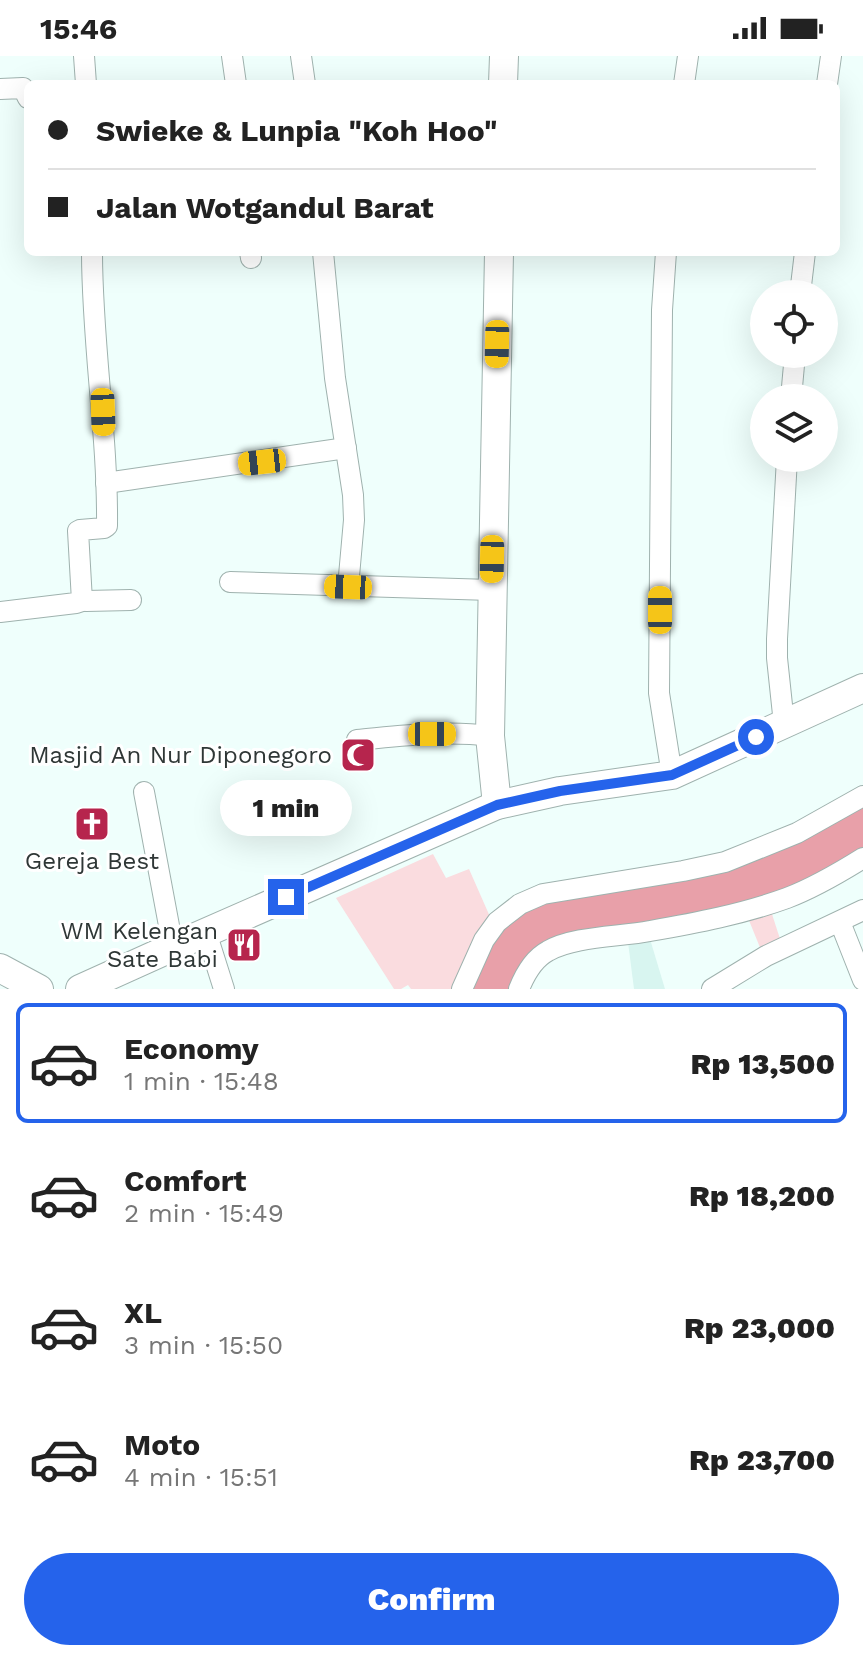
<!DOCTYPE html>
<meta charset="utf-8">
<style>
:root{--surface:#fff;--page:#f6f6f6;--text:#222;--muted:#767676;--line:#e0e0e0;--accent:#2563eb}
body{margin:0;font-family:"Work Sans",sans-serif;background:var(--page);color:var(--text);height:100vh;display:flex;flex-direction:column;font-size:30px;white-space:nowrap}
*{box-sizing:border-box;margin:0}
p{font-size:26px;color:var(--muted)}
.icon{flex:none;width:44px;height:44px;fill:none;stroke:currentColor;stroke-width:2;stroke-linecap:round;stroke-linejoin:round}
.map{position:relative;height:933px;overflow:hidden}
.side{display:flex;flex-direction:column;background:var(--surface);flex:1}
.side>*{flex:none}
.guide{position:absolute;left:24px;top:24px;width:816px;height:176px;border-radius:12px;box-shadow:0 8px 32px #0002;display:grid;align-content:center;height:176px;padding:0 24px;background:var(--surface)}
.fabs{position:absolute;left:750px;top:224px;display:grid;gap:16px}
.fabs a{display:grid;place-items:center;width:88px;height:88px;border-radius:50%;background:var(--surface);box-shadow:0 8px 32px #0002;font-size:40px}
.end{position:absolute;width:36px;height:36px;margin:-18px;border:10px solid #2563eb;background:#fff;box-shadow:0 0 0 4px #fff}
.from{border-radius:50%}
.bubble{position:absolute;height:56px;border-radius:28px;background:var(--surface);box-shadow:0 8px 32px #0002;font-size:26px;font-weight:800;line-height:56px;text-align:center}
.car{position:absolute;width:24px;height:48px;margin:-24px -12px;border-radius:10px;box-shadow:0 0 6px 2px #0007;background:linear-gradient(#f5c518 24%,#345 0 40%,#f5c518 0 76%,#345 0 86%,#f5c518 0)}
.guide b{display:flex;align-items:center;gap:28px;height:76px;font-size:30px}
.guide b+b{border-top:2px solid var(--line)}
.guide i{width:20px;height:20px;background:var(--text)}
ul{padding:14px 0 0;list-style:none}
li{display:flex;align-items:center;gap:24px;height:120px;margin:0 16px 12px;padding:0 8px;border:4px solid transparent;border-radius:12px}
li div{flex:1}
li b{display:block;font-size:30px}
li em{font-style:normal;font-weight:800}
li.on{border-color:var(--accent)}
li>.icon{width:72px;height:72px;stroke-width:1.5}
.primary-button{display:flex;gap:16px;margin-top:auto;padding:16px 24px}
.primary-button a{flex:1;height:92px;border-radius:48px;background:var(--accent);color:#fff;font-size:32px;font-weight:800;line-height:92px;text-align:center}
.status{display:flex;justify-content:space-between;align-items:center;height:56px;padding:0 40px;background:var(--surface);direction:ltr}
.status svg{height:22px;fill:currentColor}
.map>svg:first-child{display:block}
.built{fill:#d8f5f0}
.green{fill:#fadcdf}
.water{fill:#e8a0a9}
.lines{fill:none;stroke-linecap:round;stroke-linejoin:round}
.street-casing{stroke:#9fb2ae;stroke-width:22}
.secondary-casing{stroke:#9fb2ae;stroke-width:30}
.street{stroke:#fff;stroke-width:20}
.secondary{stroke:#fff;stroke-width:28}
.route{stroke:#2563eb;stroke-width:10}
.labels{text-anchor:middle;stroke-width:6;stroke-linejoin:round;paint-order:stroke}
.poi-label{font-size:24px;fill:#2f3736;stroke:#fff;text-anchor:end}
</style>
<div class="status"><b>15:46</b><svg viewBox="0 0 49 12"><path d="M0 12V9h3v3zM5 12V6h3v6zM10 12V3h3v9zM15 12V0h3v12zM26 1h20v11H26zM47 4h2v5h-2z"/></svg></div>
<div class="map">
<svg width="863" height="933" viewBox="0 0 863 933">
<rect width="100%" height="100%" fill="#effffc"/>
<polygon class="built" points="650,883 665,933 634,933 628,886"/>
<g class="green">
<polygon points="433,798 446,822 469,813 491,863 455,933 411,933 408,929 401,933 394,933 336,842"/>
<polygon points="771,855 781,886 761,894 748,862"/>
</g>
<polygon class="water" points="863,747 863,796 832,815 755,847 564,881 514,933 470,933 499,875 535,849 683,822"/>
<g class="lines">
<defs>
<g id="street">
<polyline points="84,0 86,28"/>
<polyline points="232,0 236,28"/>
<polyline points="301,0 305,28"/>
<polyline points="684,28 688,0"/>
<polyline points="827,28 831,0"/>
<polyline points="0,33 23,32 28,42"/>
<polyline points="250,196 251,202"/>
<polyline points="323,196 335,322 353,439 354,464 348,531"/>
<polyline points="666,196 662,254 659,637 672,719"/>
<polyline points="800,238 805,196"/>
<polyline points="791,342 795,298"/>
<polyline points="106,427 346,392"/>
<polyline points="230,526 491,534"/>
<polyline points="83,543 86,545 131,544"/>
<path d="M0,556L76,547L82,545L78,475L80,474L104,472L107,470C108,379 92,288 92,196"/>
<polyline points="784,668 777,602 777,583 787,402"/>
<path d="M357,684C401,680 446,674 490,680"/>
<polyline points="144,736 173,891"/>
<polyline points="840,866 863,924"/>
<polyline points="206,876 224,933"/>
<polyline points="462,933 484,884 497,866 520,848 543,838 683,815 725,806 797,777 863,740"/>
<path d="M519,933C525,918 533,903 548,895C574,880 620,881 650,875C696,867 743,858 787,842C813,832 839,817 863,802"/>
<polyline points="712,933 766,900 863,854"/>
</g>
<g id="secondary">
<polyline points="503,28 504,0"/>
<polyline points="497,749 490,680 499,196"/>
<polyline points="0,912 39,933"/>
<polyline points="80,933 173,891 497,749 560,735 672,719 863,632"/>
</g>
</defs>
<use href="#street" class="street-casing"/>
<use href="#secondary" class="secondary-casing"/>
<use href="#street" class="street"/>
<use href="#secondary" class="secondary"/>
</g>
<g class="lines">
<polyline class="route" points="286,841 497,749 560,735 672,719 756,681"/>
</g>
<defs>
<symbol id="mosque-square" viewBox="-11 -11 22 22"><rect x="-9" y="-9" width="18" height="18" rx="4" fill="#b6254d" stroke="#fff"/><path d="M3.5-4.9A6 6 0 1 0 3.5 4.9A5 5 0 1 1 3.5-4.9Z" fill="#fff"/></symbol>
<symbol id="church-square" viewBox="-11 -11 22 22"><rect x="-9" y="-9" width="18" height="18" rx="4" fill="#b6254d" stroke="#fff"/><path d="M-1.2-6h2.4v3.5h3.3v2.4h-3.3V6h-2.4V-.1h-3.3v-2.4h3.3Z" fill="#fff"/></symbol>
<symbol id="restaurant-square" viewBox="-11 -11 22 22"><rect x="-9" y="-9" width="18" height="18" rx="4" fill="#b6254d" stroke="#fff"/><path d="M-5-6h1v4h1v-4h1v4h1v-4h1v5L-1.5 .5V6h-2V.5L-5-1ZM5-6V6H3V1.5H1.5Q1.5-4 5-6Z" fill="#fff"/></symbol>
</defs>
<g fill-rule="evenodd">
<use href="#mosque-square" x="338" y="679" width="40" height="40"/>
<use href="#church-square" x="72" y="748" width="40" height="40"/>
<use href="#restaurant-square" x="224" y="869" width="40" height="40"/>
</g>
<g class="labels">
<g class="poi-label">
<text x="332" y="707">Masjid An Nur Diponegoro</text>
<text x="92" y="813" text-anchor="middle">Gereja Best</text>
<text x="218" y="883">WM Kelengan<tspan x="218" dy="28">Sate Babi</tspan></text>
</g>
</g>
</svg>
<div class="fabs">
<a><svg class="icon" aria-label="locate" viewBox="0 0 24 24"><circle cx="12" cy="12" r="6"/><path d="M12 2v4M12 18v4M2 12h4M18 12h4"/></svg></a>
<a><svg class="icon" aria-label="layers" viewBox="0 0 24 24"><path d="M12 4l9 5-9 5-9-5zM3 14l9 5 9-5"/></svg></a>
</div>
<i class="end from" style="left:756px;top:681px"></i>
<i class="end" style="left:286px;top:841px"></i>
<div class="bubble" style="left:220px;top:724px;width:132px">1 min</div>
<i class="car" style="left:497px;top:288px;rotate:181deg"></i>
<i class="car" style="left:103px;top:356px;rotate:178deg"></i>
<i class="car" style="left:262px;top:406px;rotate:264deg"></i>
<i class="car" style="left:492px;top:503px;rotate:181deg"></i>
<i class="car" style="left:348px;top:531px;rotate:272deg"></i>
<i class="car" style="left:660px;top:554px;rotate:0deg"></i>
<i class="car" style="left:432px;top:678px;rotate:90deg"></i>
<div class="guide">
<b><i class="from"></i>Swieke &amp; Lunpia &quot;Koh Hoo&quot;</b>
<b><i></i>Jalan Wotgandul Barat</b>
</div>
</div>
<section class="side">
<ul>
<li class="on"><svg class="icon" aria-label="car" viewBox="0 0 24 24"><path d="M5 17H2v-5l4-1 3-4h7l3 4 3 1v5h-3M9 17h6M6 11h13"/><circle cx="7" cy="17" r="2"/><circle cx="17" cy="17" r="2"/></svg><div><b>Economy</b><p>1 min · 15:48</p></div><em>Rp 13,500</em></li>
<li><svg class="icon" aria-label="car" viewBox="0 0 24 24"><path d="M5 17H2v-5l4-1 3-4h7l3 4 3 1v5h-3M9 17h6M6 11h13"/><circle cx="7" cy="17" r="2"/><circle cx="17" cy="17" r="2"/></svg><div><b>Comfort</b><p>2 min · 15:49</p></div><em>Rp 18,200</em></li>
<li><svg class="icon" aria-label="car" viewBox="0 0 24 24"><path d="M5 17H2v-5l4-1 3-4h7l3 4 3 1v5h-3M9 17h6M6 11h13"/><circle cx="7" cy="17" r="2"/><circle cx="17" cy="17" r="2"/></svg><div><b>XL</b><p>3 min · 15:50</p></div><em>Rp 23,000</em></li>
<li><svg class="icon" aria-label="car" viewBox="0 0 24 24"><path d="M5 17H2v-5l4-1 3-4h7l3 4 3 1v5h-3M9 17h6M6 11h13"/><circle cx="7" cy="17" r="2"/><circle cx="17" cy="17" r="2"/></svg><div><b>Moto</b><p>4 min · 15:51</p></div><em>Rp 23,700</em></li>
</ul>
<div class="primary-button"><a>Confirm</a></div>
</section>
